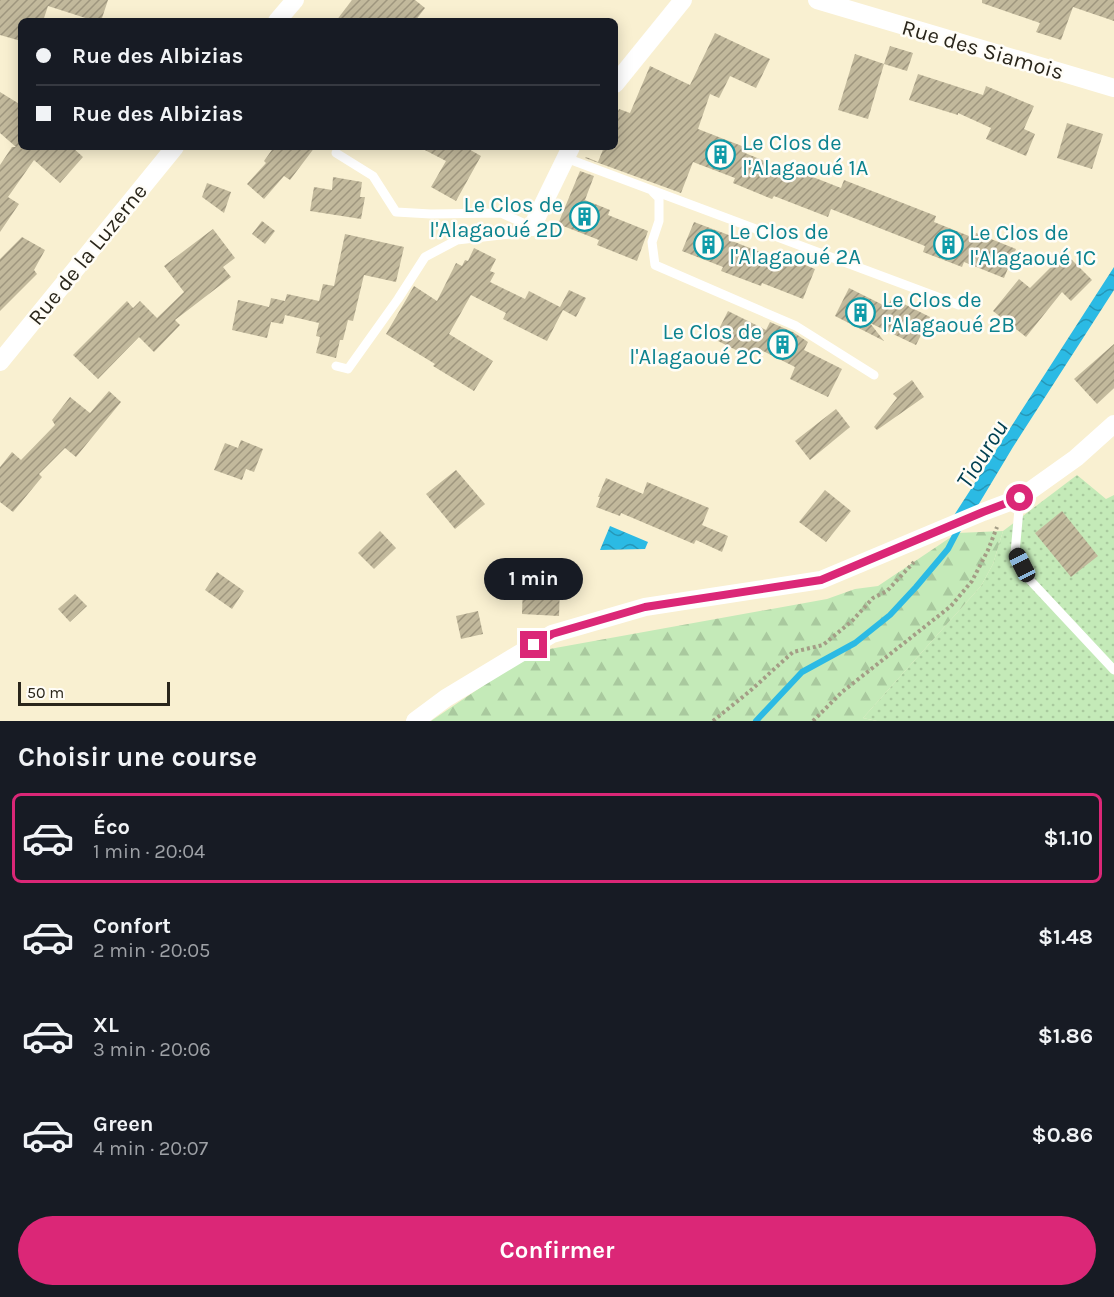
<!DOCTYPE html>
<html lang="fr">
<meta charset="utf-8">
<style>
:root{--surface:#171b24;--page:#20242c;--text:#f1f3f6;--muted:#9ea1a6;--line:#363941;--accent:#db2777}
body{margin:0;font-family:Karla,sans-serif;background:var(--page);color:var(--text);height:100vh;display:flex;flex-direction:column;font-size:22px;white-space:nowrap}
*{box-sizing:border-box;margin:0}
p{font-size:20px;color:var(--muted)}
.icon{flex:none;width:33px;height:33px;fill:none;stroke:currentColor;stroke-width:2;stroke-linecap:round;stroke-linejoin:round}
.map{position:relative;height:721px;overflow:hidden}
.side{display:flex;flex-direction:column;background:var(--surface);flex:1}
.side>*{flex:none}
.hud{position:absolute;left:18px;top:18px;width:600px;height:132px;border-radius:9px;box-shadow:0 3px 15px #0003;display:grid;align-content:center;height:132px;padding:0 18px;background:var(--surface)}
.scale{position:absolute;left:18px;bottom:15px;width:152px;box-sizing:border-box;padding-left:6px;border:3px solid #2a261b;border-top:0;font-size:16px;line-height:21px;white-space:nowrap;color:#2a261b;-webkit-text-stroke:4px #fffdf7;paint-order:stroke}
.end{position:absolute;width:27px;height:27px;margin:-14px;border:8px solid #db2777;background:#fff;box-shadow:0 0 0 3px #fff}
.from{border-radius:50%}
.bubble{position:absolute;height:42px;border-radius:21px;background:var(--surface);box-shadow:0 3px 15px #0003;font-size:20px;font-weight:700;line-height:42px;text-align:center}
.car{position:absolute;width:18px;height:36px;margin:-18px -9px;border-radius:8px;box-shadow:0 0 4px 2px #0007;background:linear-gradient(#222 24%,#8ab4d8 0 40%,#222 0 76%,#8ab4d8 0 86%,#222 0)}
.hud b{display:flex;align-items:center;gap:21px;height:57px;font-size:22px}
.hud b+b{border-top:2px solid var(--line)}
.hud i{width:15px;height:15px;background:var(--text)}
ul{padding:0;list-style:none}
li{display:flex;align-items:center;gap:18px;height:90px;margin:0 12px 9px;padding:0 6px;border:3px solid transparent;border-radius:9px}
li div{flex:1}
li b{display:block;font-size:22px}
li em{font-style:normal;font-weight:700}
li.current{border-color:var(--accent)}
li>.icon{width:54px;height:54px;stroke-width:1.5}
h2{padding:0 18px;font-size:27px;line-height:72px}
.button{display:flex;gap:12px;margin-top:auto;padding:12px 18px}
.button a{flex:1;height:69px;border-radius:36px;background:var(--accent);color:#fff;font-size:24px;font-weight:700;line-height:69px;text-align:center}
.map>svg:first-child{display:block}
.green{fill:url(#green-dots)}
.forest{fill:url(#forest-firs)}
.water{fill:url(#water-waves)}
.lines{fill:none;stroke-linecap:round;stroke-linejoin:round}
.stream{stroke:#2bbae4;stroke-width:6}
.building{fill:url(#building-hatch)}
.path{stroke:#a49d86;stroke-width:4;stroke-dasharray:3 3;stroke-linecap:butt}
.service{stroke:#fff;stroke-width:9}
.minor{stroke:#fff;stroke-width:18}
.route{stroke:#db2777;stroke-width:8}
.labels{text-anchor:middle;stroke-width:5;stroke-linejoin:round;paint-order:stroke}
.street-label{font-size:22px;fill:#2a261b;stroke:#fffdf7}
.culture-label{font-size:22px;fill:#0d838f;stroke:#fffdf7;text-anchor:start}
.water-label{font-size:24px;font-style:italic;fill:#024051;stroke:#fffdf7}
</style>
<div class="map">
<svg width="1114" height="721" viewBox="0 0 1114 721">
<defs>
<pattern id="green-dots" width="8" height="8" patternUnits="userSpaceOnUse" patternTransform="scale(1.5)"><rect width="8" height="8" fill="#c4eab8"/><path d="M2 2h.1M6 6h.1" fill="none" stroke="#a9c99e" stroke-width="1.8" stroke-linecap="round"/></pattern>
<pattern id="forest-firs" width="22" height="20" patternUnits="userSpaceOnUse" patternTransform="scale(1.5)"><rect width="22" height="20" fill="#c4eab8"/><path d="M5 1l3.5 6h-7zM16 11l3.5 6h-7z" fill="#a9c99e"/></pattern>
<pattern id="water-waves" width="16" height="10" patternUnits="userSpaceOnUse" patternTransform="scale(1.5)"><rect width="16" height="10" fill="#2bbae4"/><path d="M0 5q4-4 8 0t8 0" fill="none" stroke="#2597b8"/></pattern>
<pattern id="building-hatch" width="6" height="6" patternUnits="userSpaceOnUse" patternTransform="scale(1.5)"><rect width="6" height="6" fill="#c2b99c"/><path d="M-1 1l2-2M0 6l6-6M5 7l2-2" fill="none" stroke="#9e967e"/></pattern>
</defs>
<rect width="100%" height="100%" fill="#f9f0d1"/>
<polygon class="green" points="1077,475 1106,499 1114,495 1114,721 877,721 863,718 981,586 993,564 1003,531"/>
<polygon class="forest" points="1003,531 993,564 981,586 863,718 877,721 431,721 533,652 827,599 855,589 878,586 957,533"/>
<g class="water">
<polygon points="1114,267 1114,290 1013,447 977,507 951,520"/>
<polygon points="610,526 648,542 645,549 600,550"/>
</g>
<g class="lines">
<polyline class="stream" points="756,721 802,672 855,643 890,615 916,587 948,549 960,526"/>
</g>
<g class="building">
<polygon points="0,0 108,0 101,21 95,21 48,6 43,21 21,21 21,41 0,35"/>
<polygon points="352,0 415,0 425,8 415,21 336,21"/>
<polygon points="982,0 1114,0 1114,21 1073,7 1061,40 1036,32 1040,23 982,3"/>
<polygon points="715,33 770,59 756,88 730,76 719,98 710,94 698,129 747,148 745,153 799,175 800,172 841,188 844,180 936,216 934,222 974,238 976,233 1016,249 1004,278 964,262 962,267 923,252 925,246 831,209 828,217 774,196 772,199 733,183 735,178 693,162 681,193 585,158 586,157 598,162 604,147 615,147 615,118 619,109 630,113 650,66 690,85"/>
<polygon points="890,46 913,53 907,71 884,64"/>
<polygon points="855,54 884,64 868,119 838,110"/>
<polygon points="918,74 983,95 986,86 1034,106 1024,129 1035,134 1026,156 986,139 991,128 958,113 958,115 909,100"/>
<polygon points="0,92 21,105 21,147 72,147 83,157 60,183 34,160 8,197 19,204 0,232 0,165 12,147 16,147 0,133"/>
<polygon points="1067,123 1103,134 1092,169 1057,158"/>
<polygon points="274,147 315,147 290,180 284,176 264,199 247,184 266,163 264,161"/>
<polygon points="419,147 465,147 481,156 456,201 431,187 446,161"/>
<polygon points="580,171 594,176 585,200 610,210 608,215 648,231 637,261 597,245 599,240 558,224"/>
<polygon points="333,177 362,182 360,197 365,197 361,219 310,211 314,187 332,190"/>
<polygon points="207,183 231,192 224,213 202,197"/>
<polygon points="262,221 275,231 265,244 252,234"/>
<polygon points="694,222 734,237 732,241 773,257 775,253 815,269 803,299 762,283 761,286 721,271 723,267 682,251"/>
<polygon points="213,229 235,258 223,267 231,277 175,320 180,325 154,352 139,337 98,379 73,355 127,301 133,308 140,301 157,318 184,292 164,266"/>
<polygon points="345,234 404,247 396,282 364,275 353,321 348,320 343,340 340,340 336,358 316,353 320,337 316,336 319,323 285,315 283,324 271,322 267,338 232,330 238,300 269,307 271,298 285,301 287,294 319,301 323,284 334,286"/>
<polygon points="22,237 45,250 34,270 37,274 0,311 0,259"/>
<polygon points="474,248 496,259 490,271 495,273 490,282 525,299 529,291 560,307 569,290 586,298 576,317 563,310 547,341 503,319 506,313 471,295 449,334 493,361 474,391 433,366 435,364 386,334 414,286 437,301 456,263 462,266 465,260 468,261"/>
<polygon points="1065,253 1092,280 1071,301 1062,292 1026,337 993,311 1019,279 1030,288"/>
<polygon points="849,288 887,307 892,298 930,317 916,345 870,323 884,341 835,316"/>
<polygon points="728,311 766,330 770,322 793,332 808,342 804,350 842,369 828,397 790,379 795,367 757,348 752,358 714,339"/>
<polygon points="1114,344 1114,388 1097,404 1074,379"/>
<polygon points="912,380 924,397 877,430 874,427 897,398 893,394"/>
<polygon points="109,391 121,402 76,457 65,448 39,474 42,477 13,512 0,502 0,467 12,452 21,460 55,425 52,420 70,397 90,413"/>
<polygon points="836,409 850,427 810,460 795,441"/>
<polygon points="241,440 263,449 254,472 246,469 242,480 214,470 225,443 238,448"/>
<polygon points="456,470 485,504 455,529 426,494"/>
<polygon points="606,478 643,494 647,482 709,508 702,525 728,536 722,552 696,540 694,544 621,513 620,516 596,507 600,497 598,497"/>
<polygon points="825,490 851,511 826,542 799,522"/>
<polygon points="1062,511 1098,556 1071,577 1035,533"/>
<polygon points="380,531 396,548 374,569 358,553"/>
<polygon points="217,572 244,591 232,609 205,590"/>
<polygon points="523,583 560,584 559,616 522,614"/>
<polygon points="75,594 87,606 70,622 58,609"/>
<polygon points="478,611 483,634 461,639 456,616"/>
</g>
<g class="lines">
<g class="path">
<polyline points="713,721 750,691 793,652 823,645 852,621 873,598 887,591 914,562"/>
<polyline points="813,721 842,692 951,606 972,581 988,550 997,527"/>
</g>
<g class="service">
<polyline points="336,153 373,176 396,212 431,214 501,213 532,227"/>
<polyline points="566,158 959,305"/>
<polyline points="653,192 659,198 659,221 652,242 655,265 796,326 874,375"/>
<polyline points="336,366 348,369 398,299 425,257 457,240 510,234 532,227"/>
<polyline points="1020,498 1015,553 1028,578 1114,670"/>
</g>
<g class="minor">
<polyline points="817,0 1114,88"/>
<polyline points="277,21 295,0"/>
<polyline points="615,84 683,0"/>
<polyline points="532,227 571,147"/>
<polyline points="0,362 175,147"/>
<polyline points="415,721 446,698 552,634 645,607 821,580 983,512 1020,498 1076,458 1114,424"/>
</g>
</g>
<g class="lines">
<polyline class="route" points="534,645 552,634 645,607 821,580 983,512 1020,498"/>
</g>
<defs>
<symbol id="building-ring" viewBox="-11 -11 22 22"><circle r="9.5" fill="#fffdf7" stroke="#0f9aa8" stroke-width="1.5"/><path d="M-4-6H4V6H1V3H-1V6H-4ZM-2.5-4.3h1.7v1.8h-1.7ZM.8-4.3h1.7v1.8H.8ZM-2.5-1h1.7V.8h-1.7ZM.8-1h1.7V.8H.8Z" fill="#0f9aa8"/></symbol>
</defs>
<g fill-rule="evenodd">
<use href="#building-ring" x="704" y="138" width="33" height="33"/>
<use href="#building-ring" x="568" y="200" width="33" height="33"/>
<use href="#building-ring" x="692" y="228" width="33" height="33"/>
<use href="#building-ring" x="932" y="228" width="33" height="33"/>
<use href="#building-ring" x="844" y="296" width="33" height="33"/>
<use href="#building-ring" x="766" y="328" width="33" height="33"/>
</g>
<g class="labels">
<g class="street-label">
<text transform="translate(983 49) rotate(16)" y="8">Rue des Siamois</text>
<text transform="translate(87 254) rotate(-51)" y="8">Rue de la Luzerne</text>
</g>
<g class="culture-label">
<text x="742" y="150">Le Clos de<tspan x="742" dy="25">l'Alagaoué 1A</tspan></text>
<text x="563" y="212" text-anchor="end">Le Clos de<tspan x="563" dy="25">l'Alagaoué 2D</tspan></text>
<text x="729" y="239">Le Clos de<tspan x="729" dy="25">l'Alagaoué 2A</tspan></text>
<text x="969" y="240">Le Clos de<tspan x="969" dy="25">l'Alagaoué 1C</tspan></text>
<text x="882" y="307">Le Clos de<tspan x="882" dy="25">l'Alagaoué 2B</tspan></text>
<text x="762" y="339" text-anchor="end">Le Clos de<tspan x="762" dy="25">l'Alagaoué 2C</tspan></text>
</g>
<g class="water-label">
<text transform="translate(982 454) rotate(-58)" y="8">Tiourou</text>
</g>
</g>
</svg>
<div class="scale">50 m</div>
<i class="end from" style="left:1020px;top:498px"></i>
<i class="end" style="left:534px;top:645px"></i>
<div class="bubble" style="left:484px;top:558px;width:99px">1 min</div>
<i class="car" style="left:1022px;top:565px;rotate:333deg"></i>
<div class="hud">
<b><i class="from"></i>Rue des Albizias</b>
<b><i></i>Rue des Albizias</b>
</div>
</div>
<section class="side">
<h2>Choisir une course</h2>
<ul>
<li class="current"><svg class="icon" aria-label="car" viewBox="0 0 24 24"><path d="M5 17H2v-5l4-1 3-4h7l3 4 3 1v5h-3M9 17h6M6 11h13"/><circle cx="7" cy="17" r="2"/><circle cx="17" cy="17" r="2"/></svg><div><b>Éco</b><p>1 min · 20:04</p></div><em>$1.10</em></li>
<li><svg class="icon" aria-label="car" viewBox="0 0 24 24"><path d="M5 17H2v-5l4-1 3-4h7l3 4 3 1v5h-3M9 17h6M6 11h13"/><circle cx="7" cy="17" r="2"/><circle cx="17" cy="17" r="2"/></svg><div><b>Confort</b><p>2 min · 20:05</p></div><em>$1.48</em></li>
<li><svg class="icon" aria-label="car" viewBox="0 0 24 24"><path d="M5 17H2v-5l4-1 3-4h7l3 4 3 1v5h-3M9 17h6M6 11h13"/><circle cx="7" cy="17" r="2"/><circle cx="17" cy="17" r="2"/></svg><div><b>XL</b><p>3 min · 20:06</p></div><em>$1.86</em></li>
<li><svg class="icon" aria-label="car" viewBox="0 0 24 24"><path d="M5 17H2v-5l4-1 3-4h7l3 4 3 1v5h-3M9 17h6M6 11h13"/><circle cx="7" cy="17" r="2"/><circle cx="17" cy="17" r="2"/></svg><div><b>Green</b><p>4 min · 20:07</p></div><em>$0.86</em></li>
</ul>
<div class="button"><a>Confirmer</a></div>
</section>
